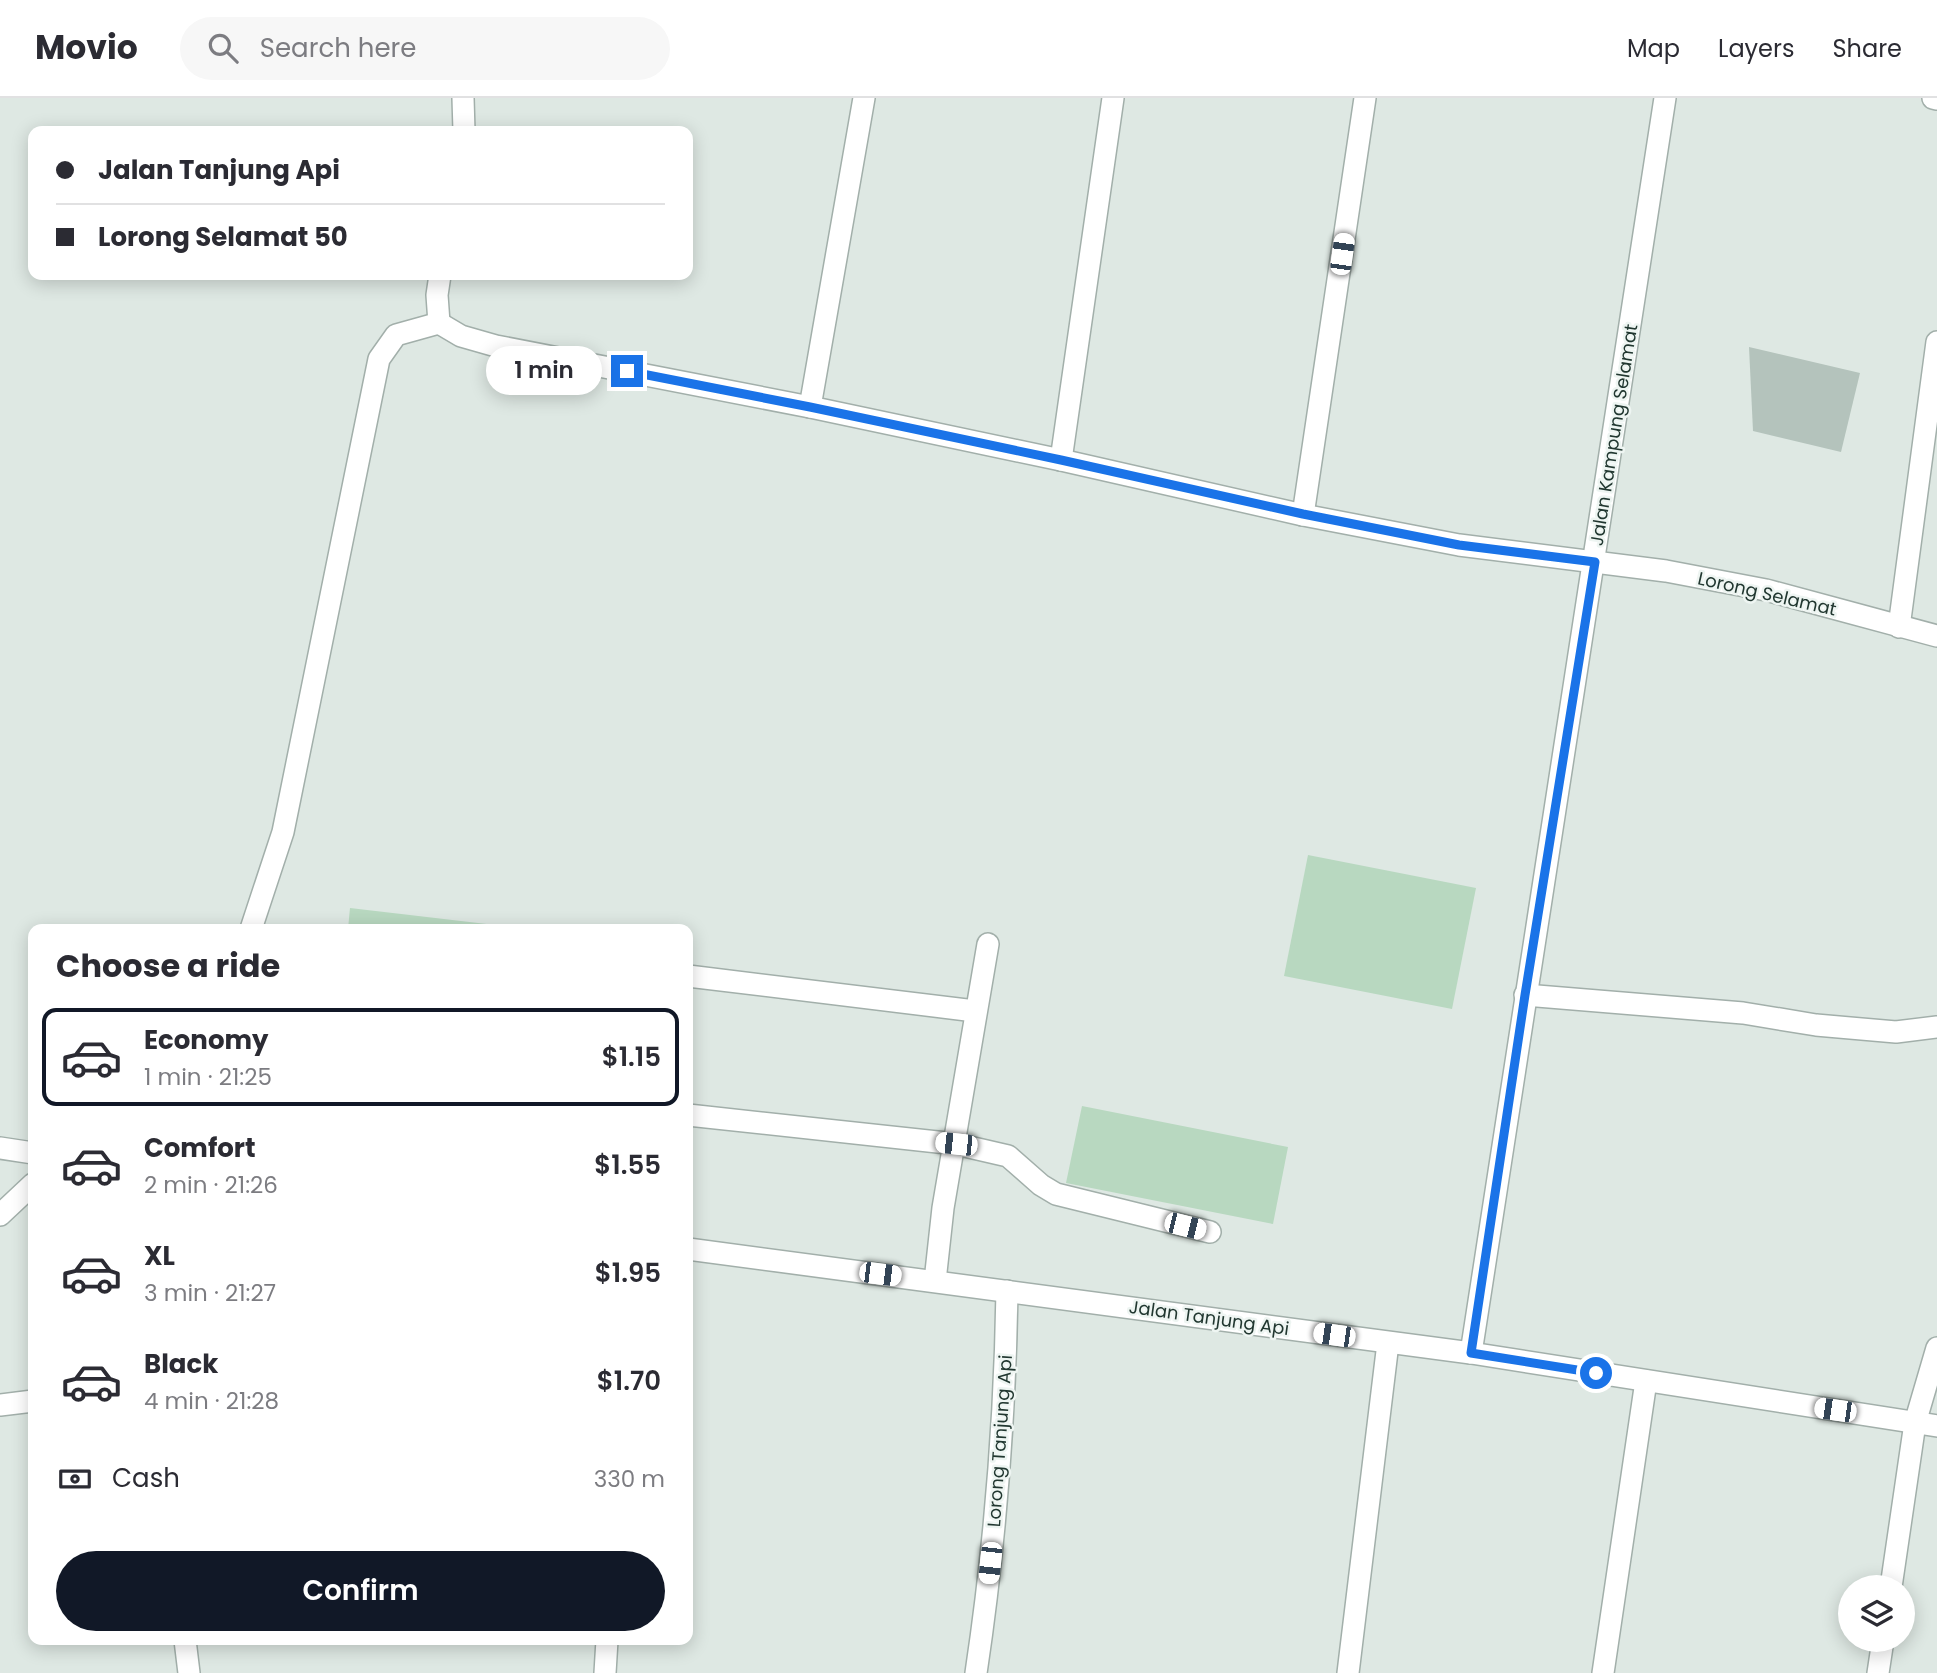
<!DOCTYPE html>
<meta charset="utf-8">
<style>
:root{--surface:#fff;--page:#f7f7f7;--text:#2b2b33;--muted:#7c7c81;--line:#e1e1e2;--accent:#111827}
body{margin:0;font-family:Poppins,sans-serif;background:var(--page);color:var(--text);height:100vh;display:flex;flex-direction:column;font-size:26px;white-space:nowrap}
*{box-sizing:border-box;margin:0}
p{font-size:23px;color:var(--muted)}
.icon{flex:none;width:38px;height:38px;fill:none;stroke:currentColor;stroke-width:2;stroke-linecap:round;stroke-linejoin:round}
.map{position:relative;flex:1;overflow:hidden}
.drawer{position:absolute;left:28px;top:826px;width:665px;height:721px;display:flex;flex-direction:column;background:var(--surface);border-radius:14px;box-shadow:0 4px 18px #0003}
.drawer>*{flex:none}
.hud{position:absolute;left:28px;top:28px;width:665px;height:154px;border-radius:14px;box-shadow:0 4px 18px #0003;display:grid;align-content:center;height:154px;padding:0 28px;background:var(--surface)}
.controls{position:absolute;left:1838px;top:1477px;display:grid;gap:14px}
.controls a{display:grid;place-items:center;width:77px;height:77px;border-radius:50%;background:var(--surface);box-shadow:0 4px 18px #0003;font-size:35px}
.end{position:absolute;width:32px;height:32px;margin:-16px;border:9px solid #1a73e8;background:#fff;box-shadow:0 0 0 4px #fff}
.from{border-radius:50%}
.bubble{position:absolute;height:49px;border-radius:24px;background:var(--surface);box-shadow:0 4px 18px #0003;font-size:23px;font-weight:600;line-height:49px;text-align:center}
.car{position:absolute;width:21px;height:42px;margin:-21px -10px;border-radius:9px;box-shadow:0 0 5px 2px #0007;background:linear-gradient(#fff 24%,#345 0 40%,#fff 0 76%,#345 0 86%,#fff 0)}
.hud b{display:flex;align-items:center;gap:24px;height:66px;font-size:26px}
.hud b+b{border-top:2px solid var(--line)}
.hud i{width:18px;height:18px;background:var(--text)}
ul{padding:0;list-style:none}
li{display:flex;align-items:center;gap:21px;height:98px;margin:0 14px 10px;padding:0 14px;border:4px solid transparent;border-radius:14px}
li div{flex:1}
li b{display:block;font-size:26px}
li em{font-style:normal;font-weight:600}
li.selected{border-color:var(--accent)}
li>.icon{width:63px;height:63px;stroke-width:1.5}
h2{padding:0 28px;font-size:32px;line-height:84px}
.pay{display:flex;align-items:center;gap:18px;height:77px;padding:0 28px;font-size:26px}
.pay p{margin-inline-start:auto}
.primary-button{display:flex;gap:14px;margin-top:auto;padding:14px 28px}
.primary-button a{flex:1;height:80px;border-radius:42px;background:var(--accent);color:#fff;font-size:28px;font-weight:600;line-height:80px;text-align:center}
header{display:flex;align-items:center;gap:42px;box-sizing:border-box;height:98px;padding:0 35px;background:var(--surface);border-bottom:2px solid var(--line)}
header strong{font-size:33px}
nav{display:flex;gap:38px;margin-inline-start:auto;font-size:24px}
.search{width:490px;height:63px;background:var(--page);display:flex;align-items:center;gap:18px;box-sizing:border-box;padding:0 24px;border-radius:38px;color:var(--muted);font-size:26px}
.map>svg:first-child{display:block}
.green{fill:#b8d8c0}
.building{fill:#b4c3bc}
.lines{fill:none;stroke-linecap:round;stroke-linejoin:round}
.minor-casing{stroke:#a2afaa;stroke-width:24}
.minor{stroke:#fff;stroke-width:21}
.route{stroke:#1a73e8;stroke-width:9}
.labels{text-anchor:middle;stroke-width:5;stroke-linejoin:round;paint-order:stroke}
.street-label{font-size:18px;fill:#213730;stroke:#eef5f2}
</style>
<header>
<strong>Movio</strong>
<div class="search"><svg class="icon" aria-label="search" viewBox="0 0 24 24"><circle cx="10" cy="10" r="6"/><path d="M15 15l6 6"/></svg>Search here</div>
<nav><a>Map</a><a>Layers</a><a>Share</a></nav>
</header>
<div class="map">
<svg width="1937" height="1575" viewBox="0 0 1937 1575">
<rect width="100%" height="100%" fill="#dee8e3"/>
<g class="green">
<polygon points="1308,757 1476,790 1452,911 1284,878"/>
<polygon points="350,810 520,830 520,831 348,831"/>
<polygon points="1082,1008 1288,1049 1273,1126 1066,1085"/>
</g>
<polygon class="building" points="1749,249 1860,275 1841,354 1753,333"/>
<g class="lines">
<defs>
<g id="minor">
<polyline points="463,0 464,33"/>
<polyline points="1933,0 1937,1"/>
<polyline points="439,225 461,238 496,248 810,309 1061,362 1303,417 1459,447 1666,473 1766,492 1937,538"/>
<polyline points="439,225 437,197 440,177"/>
<polyline points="810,309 864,0"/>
<polyline points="1061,362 1113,0"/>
<polyline points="1303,417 1365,0"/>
<polyline points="1899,529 1937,244"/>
<polyline points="251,831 283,734 379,261 396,237 439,225"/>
<polyline points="688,878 975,913"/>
<polyline points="1525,897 1743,915 1816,927 1896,934 1937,929"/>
<polyline points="688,1017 956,1046 1008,1058 1041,1087 1056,1096 1210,1134"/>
<polyline points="0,1050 33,1055"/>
<polyline points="0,1117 33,1086"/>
<polyline points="688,1151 1471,1255 1937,1328"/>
<polyline points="935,1183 943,1110 988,846"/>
<polyline points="1471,1255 1665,0"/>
<polyline points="0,1307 33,1303"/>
<polyline points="1891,1489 1915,1325 1937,1250"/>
<polyline points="185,1542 189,1575"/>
<polyline points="605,1575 607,1542"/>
<path d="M976,1575C995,1448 1005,1321 1007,1193"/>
<polyline points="1348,1575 1388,1245"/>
<polyline points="1603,1575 1646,1283"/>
<polyline points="1878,1575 1883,1542"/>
</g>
</defs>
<use href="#minor" class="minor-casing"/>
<use href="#minor" class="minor"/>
</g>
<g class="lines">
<polyline class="route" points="627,273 810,309 1061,362 1303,416 1459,447 1595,464 1525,897 1471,1255 1596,1275"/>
</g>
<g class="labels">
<g class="street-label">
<text transform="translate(1614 337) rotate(-81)" y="6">Jalan Kampung Selamat</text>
<text transform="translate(1767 496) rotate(13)" y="6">Lorong Selamat</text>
<text transform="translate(1209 1220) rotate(8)" y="6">Jalan Tanjung Api</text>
<text transform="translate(1000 1343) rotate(-86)" y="6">Lorong Tanjung Api</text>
</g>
</g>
</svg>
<div class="controls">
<a><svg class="icon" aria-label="layers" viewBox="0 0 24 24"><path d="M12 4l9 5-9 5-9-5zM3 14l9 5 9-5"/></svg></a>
</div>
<i class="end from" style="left:1596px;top:1275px"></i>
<i class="end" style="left:627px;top:273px"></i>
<div class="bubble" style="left:486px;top:248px;width:116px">1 min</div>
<i class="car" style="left:1342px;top:156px;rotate:8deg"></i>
<i class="car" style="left:956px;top:1046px;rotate:276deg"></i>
<i class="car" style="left:1185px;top:1128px;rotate:104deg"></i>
<i class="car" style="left:880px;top:1176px;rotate:97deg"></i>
<i class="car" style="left:1334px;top:1237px;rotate:278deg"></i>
<i class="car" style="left:1835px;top:1312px;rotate:278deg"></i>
<i class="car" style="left:990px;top:1465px;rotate:186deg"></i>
<div class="hud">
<b><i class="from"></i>Jalan Tanjung Api</b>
<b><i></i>Lorong Selamat 50</b>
</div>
<section class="drawer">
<h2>Choose a ride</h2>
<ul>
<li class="selected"><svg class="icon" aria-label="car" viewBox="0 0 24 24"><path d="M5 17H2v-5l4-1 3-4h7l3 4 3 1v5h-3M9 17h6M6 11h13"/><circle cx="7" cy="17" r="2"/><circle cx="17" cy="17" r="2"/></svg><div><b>Economy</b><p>1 min · 21:25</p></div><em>$1.15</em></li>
<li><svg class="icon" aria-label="car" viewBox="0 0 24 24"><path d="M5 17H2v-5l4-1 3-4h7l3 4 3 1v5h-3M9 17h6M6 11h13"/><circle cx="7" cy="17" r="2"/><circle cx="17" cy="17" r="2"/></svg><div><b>Comfort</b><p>2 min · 21:26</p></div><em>$1.55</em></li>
<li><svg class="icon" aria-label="car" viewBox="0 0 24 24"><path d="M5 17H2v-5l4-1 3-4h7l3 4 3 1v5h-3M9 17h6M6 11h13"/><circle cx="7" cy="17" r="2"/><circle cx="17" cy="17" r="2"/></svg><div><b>XL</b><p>3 min · 21:27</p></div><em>$1.95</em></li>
<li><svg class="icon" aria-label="car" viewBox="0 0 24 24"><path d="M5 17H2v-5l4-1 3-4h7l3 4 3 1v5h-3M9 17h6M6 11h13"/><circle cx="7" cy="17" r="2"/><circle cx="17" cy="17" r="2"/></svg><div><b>Black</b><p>4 min · 21:28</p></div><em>$1.70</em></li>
</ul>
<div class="pay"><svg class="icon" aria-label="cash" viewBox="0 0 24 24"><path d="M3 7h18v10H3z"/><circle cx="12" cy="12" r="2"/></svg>Cash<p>330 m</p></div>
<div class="primary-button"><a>Confirm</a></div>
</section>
</div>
